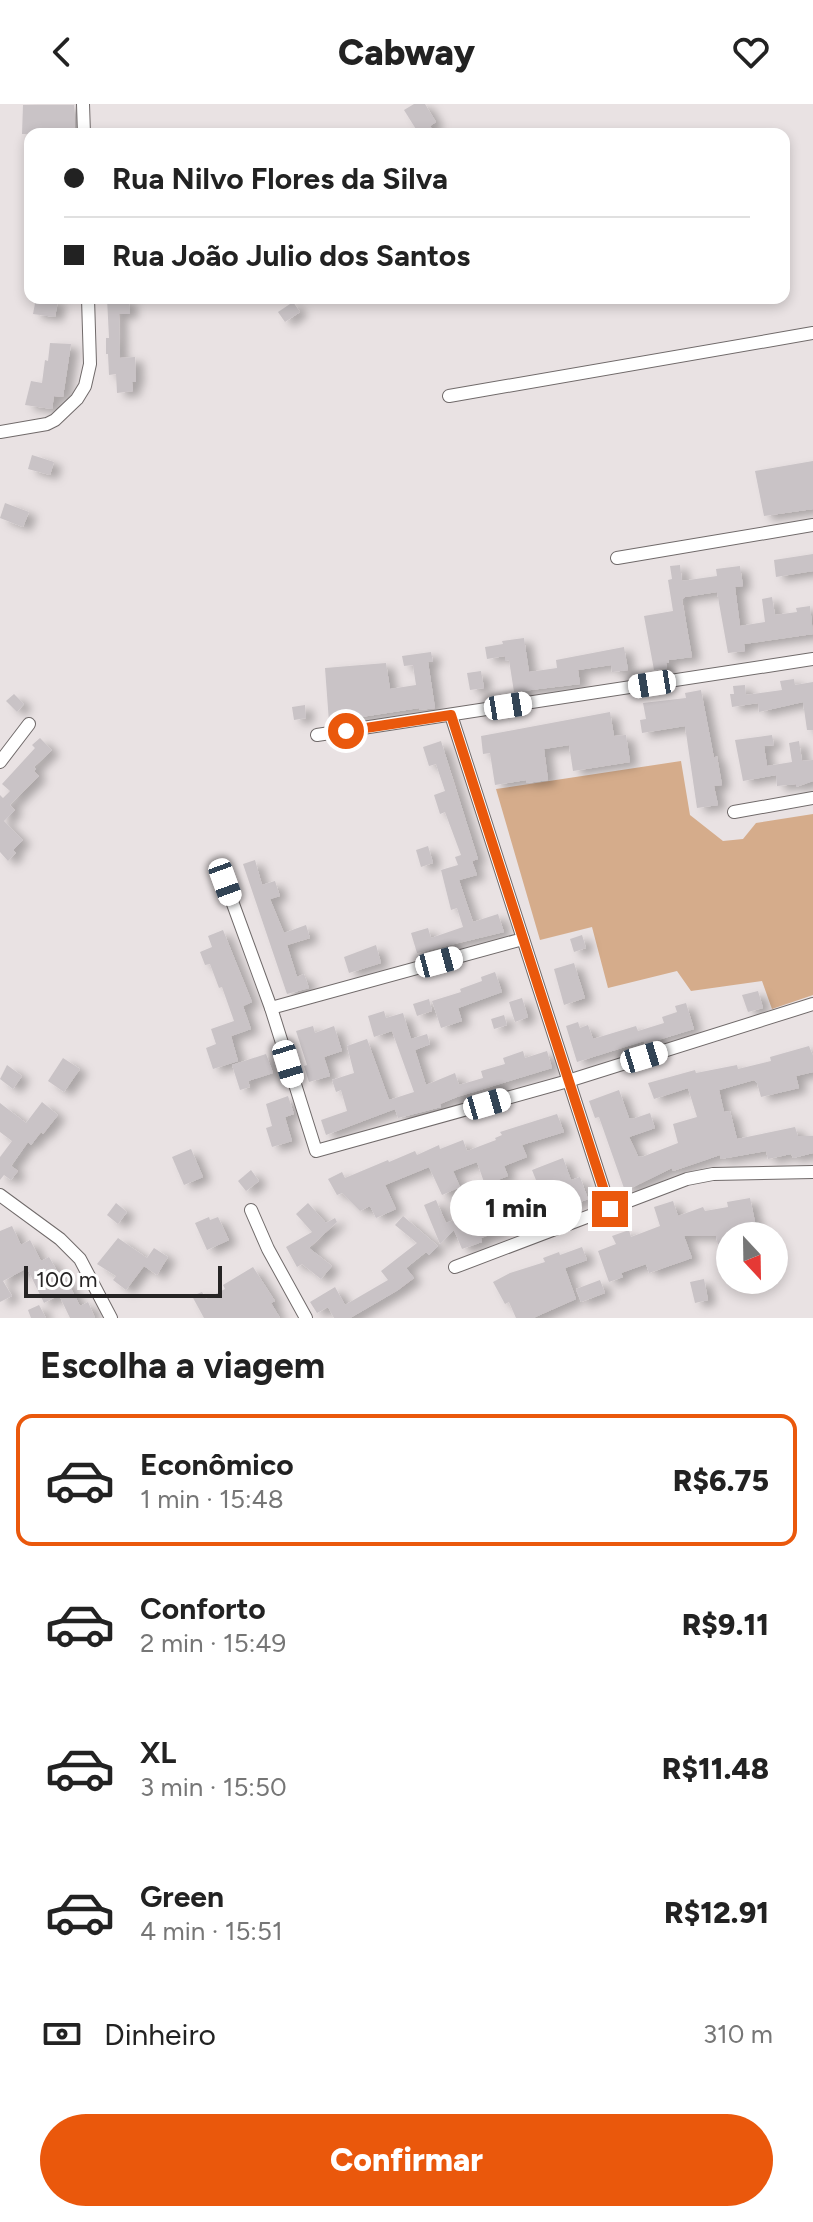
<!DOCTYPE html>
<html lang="pt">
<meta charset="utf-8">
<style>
:root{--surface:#fff;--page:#f6f6f6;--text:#222;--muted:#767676;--line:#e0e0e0;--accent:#ea580c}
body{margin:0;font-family:Figtree,sans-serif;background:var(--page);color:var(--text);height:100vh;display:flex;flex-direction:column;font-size:30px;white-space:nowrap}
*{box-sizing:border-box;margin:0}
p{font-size:26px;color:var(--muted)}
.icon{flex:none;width:44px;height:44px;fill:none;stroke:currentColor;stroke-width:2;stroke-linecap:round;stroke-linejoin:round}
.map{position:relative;height:1214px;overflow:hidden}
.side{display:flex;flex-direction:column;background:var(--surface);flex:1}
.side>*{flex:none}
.banner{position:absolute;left:24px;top:24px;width:766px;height:176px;border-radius:16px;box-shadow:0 4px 12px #0003;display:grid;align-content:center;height:176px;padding:0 40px;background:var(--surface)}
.needle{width:52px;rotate:158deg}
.controls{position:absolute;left:716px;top:1118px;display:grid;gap:16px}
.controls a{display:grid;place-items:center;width:72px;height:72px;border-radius:50%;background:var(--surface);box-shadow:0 4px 12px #0003;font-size:40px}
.scale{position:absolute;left:24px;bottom:20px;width:198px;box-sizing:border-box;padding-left:8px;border:4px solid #262424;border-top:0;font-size:22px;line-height:28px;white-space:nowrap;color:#262424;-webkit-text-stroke:6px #fff;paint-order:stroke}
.end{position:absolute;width:36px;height:36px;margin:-18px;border:10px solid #ea580c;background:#fff;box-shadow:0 0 0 4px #fff}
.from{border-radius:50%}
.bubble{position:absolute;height:56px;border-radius:28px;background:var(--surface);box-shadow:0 4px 12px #0003;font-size:26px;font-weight:800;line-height:56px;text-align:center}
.car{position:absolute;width:24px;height:48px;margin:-24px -12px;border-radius:10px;box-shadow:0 0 6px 2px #0007;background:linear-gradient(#fff 24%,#345 0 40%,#fff 0 76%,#345 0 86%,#fff 0)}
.banner b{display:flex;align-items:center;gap:28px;height:76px;font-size:30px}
.banner b+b{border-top:2px solid var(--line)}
.banner i{width:20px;height:20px;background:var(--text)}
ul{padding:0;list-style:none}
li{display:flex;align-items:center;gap:24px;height:132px;margin:0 16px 12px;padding:0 24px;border:4px solid transparent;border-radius:16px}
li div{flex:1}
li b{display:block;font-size:30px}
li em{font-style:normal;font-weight:800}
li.active{border-color:var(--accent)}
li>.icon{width:72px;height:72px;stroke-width:1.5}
h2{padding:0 40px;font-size:36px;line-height:96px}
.pay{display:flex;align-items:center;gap:20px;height:88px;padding:0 40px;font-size:30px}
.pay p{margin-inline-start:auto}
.button{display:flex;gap:16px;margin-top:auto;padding:16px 40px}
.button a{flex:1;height:92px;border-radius:48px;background:var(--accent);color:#fff;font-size:32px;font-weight:800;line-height:92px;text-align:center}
header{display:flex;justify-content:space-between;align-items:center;height:104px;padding:0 40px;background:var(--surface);font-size:36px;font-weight:800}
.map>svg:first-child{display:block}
.green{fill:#d5ac8b}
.building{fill:#c9c3c6;filter:url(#shadow)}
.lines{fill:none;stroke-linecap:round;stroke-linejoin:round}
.street-casing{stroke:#706a6a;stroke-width:14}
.street{stroke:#fff;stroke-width:12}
.route{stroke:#ea580c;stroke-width:10}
</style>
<header><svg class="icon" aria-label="back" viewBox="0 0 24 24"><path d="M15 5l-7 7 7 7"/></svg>Cabway<svg class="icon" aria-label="heart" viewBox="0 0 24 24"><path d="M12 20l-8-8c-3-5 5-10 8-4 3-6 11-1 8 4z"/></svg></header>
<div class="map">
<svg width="813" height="1214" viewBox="0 0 813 1214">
<defs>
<filter id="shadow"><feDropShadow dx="8" dy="4.5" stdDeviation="4" flood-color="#0004"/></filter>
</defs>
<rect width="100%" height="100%" fill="#e9e2e3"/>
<polygon class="green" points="681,657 690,711 723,737 743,735 756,719 813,710 813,891 772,905 762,877 691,887 677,867 608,884 592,823 540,836 496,685"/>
<g class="building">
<polygon points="414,0 425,0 436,18 430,22 435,30 419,30 404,6"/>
<polygon points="23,1 74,1 75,29 22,30"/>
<polygon points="36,194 58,197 55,213 33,210"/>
<polygon points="107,194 129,196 130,210 119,210 120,254 135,253 136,278 132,278 133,287 117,289 116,270 109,271 108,250 106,250 106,234 109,234"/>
<polygon points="293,198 300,208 285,218 278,208"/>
<polygon points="50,239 71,240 63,293 54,292 52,305 25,301 31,277 42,279 45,256 48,257"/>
<polygon points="32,351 54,358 50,371 28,365"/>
<polygon points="813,357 813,405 764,412 755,367"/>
<polygon points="5,399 29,408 23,423 0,414"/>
<polygon points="813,450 813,467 776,473 774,456"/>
<polygon points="680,461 682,477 717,472 716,465 740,462 743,482 735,483 740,522 765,518 762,495 772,493 775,511 797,508 796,504 810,502 813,530 744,540 745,547 728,549 717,488 685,493 682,495 692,553 669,556 669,559 666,559 667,564 654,566 644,512 673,507 668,476 672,475 670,462"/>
<polygon points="524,534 529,568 557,564 556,556 624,543 628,566 612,568 611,561 578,566 580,580 514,588 509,556 505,557 505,552 487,555 485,543 503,540 502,537"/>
<polygon points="431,548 433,558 428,558 435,604 420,606 419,604 329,618 325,564 386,559 390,585 416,581 413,561 404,562 402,552"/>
<polygon points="481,567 484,584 470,586 467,569"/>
<polygon points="794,575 795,581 813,578 813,626 807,626 803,598 759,608 758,599 732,603 730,590 734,590 733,582 745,581 746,591 782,586 780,577"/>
<polygon points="701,586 714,654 717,652 722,681 714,682 718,701 697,704 685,622 642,629 640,616 646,615 643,599 686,594 685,589"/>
<polygon points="14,590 24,600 17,608 6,597"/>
<polygon points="305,601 306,614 294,616 292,603"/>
<polygon points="610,608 614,632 626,631 630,658 573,667 569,641 544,645 548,676 526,679 526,676 495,681 490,649 483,650 481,632"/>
<polygon points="772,631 774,641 764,642 767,662 792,658 789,639 799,637 802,657 813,656 813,677 796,683 796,680 777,682 776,671 743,677 735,636"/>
<polygon points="40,634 52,646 34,663 36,665 34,667 39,672 10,701 15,706 4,717 23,736 13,746 16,749 8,757 0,748 0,691 3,694 10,687 2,680 35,644 32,641"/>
<polygon points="441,637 478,755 472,757 477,771 459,776 473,818 498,810 504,828 417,849 411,829 428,824 431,834 463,823 457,804 451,806 441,766 458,761 455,753 461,751 445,708 440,710 434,691 445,687 436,660 429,662 423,643"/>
<polygon points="428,742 433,759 421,763 416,746"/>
<polygon points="255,756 262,781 275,777 280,792 270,795 284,829 306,821 310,834 287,841 297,873 304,870 309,884 287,890 243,760"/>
<polygon points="223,826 252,898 243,902 251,925 231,932 238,957 213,965 206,944 216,940 211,925 234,917 222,883 219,884 210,860 205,861 200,848 212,843 208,832"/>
<polygon points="582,831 586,844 574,848 570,835"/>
<polygon points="376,841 381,859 349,869 344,853"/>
<polygon points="574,859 585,894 564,901 554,865"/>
<polygon points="495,868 502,888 458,904 462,917 441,924 432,897 461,888 460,885 482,877 481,873"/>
<polygon points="758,887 763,904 748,908 742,891"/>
<polygon points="522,894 528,913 515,918 509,898"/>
<polygon points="429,895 432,907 417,912 413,900"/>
<polygon points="686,899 694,925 645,940 644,937 577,958 566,922 578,918 580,924 588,921 593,935 636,922 638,927 664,919 662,913 677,908 675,902"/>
<polygon points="384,907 386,914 403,909 411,935 427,930 430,940 415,946 426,981 455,969 459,981 483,974 481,967 505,960 503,954 523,947 525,954 547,947 552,964 457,993 440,1000 441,1003 398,1014 395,1005 326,1031 321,1016 347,1007 341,986 336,988 332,976 354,969 347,942 367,935 389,996 414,988 392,927 374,933 368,912"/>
<polygon points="504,911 507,921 494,925 491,915"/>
<polygon points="313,922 315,929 334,922 342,947 324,953 330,972 309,978 304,962 307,961 296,927"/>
<polygon points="809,942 813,952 813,968 796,972 799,984 761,993 757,979 754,976 719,986 724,1008 730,1007 737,1035 795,1023 798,1032 813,1032 813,1049 793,1054 791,1050 768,1055 766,1047 721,1055 720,1051 673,1067 672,1064 625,1087 599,1013 595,1014 589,997 619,986 629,1014 632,1015 650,1009 655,1024 629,1033 638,1052 642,1053 678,1039 673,1020 697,1013 688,984 654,995 648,979 695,966 696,969 737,961 738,965 771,957 770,953"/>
<polygon points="266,950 273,969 248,977 250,983 240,986 232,961"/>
<polygon points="63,954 80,965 64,988 48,977"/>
<polygon points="7,961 22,972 13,985 0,975"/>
<polygon points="288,992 294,1010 285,1013 292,1037 272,1043 266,1024 272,1022 266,1000"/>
<polygon points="42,998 58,1011 43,1030 41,1028 31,1041 28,1038 11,1062 18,1067 11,1076 4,1071 0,1076 0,1053 12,1037 0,1028 0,999 26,1019"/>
<polygon points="557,1010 564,1028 522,1041 527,1053 504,1062 508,1072 485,1081 477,1058 453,1067 460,1083 442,1091 429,1063 385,1081 396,1105 376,1114 370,1102 360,1107 342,1089 337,1091 328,1075 342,1068 345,1074 388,1056 389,1058 415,1047 417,1051 439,1041 440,1045 463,1036 467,1047 496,1036 495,1034 502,1031 500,1028"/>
<polygon points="191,1045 203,1073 184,1081 172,1053"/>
<polygon points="563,1054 571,1076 580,1073 588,1095 571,1102 569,1098 560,1101 558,1095 518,1110 514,1099 520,1097 515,1084 536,1076 532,1066"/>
<polygon points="251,1066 259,1077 246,1087 238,1077"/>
<polygon points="473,1082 481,1105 492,1101 502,1126 481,1134 482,1138 462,1145 454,1126 440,1140 424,1101 436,1096 446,1119 465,1112 456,1089"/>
<polygon points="750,1094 758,1132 730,1132 730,1138 718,1141 716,1132 684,1132 692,1154 649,1169 646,1160 621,1169 623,1173 609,1178 598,1147 616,1140 612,1132 629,1126 631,1133 660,1122 654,1103 673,1097 678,1112 703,1103 705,1107 728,1103 727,1098"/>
<polygon points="116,1099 127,1108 118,1120 107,1111"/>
<polygon points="308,1099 326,1119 335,1114 337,1118 309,1144 332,1162 321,1175 302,1160 297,1163 286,1143 312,1128 296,1110"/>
<polygon points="403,1112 438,1142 429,1151 426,1148 406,1164 414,1174 398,1186 350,1214 334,1214 328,1203 317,1209 310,1198 335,1183 345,1201 388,1176 381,1167 417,1139 395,1121"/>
<polygon points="209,1113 210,1116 218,1113 229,1136 207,1146 195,1119"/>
<polygon points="12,1122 21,1141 30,1136 41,1157 49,1153 60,1172 64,1171 80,1202 88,1198 95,1214 70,1214 59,1191 44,1199 27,1164 3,1177 12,1192 0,1198 0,1127"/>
<polygon points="118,1134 147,1154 154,1144 168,1153 157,1171 144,1162 126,1186 113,1176 116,1172 97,1160"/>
<polygon points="582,1143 587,1156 565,1164 576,1195 533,1214 516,1214 509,1198 505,1200 493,1178 510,1169 545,1158 543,1154 559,1148 560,1151"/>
<polygon points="253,1163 275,1197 271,1199 280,1214 204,1214 192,1192 202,1188 206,1195 225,1185 223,1181"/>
<polygon points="704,1175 708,1196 695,1199 690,1178"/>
<polygon points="600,1176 605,1189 581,1198 576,1185"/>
<polygon points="39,1201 46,1214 31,1214 28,1206"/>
</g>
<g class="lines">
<defs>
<g id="street">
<polyline points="83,0 84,30"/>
<polyline points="449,292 813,229"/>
<polyline points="0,328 47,320 55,316 77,295 85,282 90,260 88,194"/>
<polyline points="617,454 813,421"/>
<polyline points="451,611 610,1105"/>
<polyline points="317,631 813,555"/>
<polyline points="0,658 29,620"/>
<polyline points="734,708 813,694"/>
<polyline points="225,778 271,904 316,1047 568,977 813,900"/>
<polyline points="271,904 523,835"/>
<polyline points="0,1091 60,1135 80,1155 111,1214"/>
<polyline points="251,1106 268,1145 306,1214"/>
<polyline points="455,1163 687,1075 713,1070 813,1068"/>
</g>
</defs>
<use href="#street" class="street-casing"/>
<use href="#street" class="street"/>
</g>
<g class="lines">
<polyline class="route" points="346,627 451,611 610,1105"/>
</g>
</svg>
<div class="controls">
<a><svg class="needle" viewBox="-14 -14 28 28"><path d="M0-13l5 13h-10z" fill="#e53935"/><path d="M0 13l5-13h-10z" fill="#767676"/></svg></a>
</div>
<div class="scale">100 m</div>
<i class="end from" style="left:346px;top:627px"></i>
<i class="end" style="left:610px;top:1105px"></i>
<div class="bubble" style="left:450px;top:1076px;width:132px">1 min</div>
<i class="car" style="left:652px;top:580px;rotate:261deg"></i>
<i class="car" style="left:508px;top:602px;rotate:81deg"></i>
<i class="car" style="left:225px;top:778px;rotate:160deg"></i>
<i class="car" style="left:439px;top:858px;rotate:75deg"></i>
<i class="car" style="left:644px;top:953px;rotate:73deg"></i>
<i class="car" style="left:288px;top:960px;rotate:163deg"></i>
<i class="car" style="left:487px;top:1000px;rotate:74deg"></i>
<div class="banner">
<b><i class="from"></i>Rua Nilvo Flores da Silva</b>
<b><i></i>Rua João Julio dos Santos</b>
</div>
</div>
<section class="side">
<h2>Escolha a viagem</h2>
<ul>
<li class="active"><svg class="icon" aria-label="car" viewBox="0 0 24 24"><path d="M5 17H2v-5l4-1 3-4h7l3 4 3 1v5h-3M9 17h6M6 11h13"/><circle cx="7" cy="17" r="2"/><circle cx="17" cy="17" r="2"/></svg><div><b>Econômico</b><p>1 min · 15:48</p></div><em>R$6.75</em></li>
<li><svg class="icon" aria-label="car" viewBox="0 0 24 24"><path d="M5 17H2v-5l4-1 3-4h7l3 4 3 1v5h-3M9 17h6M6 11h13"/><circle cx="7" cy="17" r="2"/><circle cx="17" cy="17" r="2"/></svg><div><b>Conforto</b><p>2 min · 15:49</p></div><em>R$9.11</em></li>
<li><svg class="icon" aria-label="car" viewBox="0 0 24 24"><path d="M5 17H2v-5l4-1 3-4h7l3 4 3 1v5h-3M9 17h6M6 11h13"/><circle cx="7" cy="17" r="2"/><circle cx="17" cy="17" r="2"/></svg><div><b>XL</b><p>3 min · 15:50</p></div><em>R$11.48</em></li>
<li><svg class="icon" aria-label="car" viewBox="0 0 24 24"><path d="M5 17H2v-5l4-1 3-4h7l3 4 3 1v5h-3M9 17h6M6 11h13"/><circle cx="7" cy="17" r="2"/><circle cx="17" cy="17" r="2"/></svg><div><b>Green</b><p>4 min · 15:51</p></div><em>R$12.91</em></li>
</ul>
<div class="pay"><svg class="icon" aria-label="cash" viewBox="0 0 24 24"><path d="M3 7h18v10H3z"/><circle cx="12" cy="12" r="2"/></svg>Dinheiro<p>310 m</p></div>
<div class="button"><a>Confirmar</a></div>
</section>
